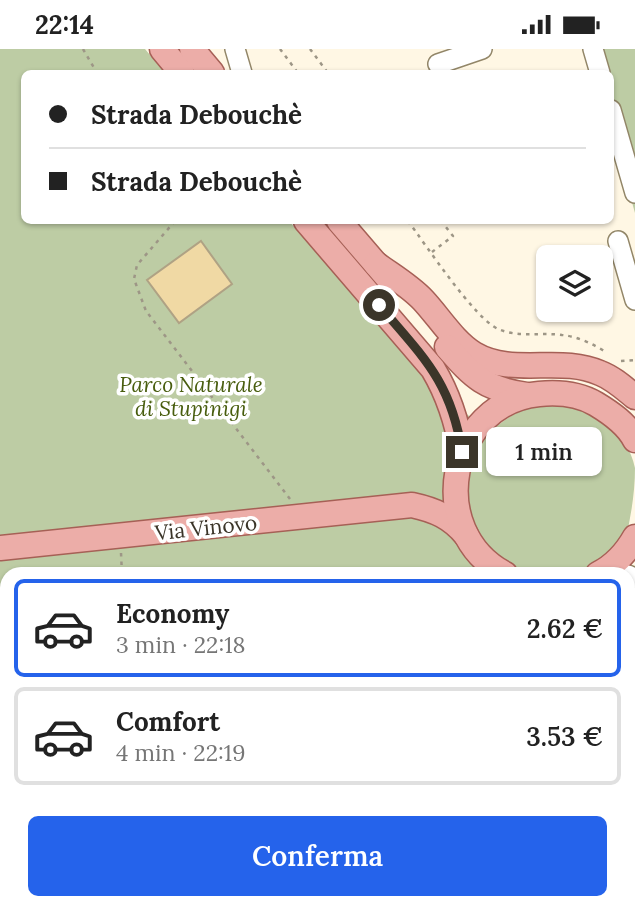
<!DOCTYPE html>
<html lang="it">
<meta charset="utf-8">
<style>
:root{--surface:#fff;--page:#f6f6f6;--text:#222;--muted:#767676;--line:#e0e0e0;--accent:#2563eb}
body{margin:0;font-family:Lora,serif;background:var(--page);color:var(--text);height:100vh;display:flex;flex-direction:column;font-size:26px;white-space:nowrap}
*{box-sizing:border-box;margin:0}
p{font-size:23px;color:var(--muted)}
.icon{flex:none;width:38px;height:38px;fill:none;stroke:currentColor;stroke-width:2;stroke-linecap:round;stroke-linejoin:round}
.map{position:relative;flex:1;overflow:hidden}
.details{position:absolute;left:0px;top:518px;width:635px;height:343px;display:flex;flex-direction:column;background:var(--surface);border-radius:21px 21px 0 0;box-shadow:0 2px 5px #0004}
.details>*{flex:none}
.guide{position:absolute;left:21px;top:21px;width:593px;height:154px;border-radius:10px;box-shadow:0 2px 5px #0004;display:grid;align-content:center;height:154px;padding:0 28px;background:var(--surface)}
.controls{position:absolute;left:536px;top:196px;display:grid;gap:14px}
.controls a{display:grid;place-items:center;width:77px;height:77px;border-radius:10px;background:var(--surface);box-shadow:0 2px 5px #0004;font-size:35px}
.end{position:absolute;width:32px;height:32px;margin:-16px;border:9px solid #3b3529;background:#fff;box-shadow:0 0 0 4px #fff}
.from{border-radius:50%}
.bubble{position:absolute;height:49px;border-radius:10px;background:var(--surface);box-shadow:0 2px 5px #0004;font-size:23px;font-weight:600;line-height:49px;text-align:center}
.guide b{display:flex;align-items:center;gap:24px;height:66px;font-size:26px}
.guide b+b{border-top:2px solid var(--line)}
.guide i{width:18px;height:18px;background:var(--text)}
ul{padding:12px 0 0;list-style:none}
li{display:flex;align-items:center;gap:21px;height:98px;margin:0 14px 10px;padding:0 14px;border:4px solid var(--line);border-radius:10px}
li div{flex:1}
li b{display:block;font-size:26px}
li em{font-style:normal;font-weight:600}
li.selected{border-color:var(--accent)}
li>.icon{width:63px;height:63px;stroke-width:1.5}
.action{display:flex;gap:14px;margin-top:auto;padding:14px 28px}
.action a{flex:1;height:80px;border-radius:10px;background:var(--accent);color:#fff;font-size:28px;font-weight:600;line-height:80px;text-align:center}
.status{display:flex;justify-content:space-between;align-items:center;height:49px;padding:0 35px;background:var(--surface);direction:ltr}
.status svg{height:19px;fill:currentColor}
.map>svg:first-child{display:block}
.green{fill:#bdcca4}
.building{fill:#f0d9a4;stroke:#afa284;stroke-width:2}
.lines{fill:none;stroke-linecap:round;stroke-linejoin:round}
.minor-casing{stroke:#928668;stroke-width:22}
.major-casing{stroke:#a66056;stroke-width:27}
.path{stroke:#9d9686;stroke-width:2.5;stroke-dasharray:3.5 5;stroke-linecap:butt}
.minor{stroke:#fff;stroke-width:19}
.major{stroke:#ecada8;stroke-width:24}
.route{stroke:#3b3529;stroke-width:9}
.labels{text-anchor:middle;stroke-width:7;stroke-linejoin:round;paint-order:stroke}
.park-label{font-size:21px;font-style:italic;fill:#485d0e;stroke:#fff}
.street-label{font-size:21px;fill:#3b3529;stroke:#fff}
</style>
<div class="status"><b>22:14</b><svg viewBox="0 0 49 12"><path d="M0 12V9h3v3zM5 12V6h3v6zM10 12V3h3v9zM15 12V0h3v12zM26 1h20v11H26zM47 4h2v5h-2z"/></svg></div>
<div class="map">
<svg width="635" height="861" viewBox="0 0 635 861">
<rect width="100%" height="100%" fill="#fff7e4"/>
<g class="green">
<path d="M0,0H145L165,24H24V172H289L428,332L489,384C503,371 521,359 540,356C581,350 627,377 635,419C635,455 626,491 617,525H7V854H628V539L635,548V861H0Z"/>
<polygon points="588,0 635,0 635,164 611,79 611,24 595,24"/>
</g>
<polygon class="building" points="201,192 232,235 179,274 147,231"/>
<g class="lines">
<defs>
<g id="minor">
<polyline points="235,0 242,24"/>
<polyline points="593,0 600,24"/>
<polyline points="438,15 482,0"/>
<polyline points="611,61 635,144"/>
<polyline points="618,192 635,251"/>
<polyline points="628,526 635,529"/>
</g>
<g id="major">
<polyline points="162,0 182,24"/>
<polyline points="192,0 212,24"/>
<path d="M306,172L433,320C449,347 457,372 462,403"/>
<polyline points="339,172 387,228"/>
<path d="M376,215C391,226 410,237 423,251C439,268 454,293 474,305C513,328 560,306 600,324C613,329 624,339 635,348"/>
<path d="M447,298C474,329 485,340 527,346"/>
<path d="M0,499L412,456C435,461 451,468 466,486"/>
<path d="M505,525C424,482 448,354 539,345C559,343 579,345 596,355C611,364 627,375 635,391"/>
<path d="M598,525C614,517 626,504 635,488"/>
<polyline points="593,854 601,861"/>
</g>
</defs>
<use href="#minor" class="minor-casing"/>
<use href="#major" class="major-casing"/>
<g class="path">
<polyline points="83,0 97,24"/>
<polyline points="280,0 298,24"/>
<polyline points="310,0 328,24"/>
<polyline points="175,172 137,216 134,230 146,262 290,450"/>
<path d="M408,172C426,196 474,269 498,280C519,289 540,283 562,286C576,287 596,296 607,304"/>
<polyline points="432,203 453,187 441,172"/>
<polyline points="621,312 635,311"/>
<polyline points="121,504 122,525"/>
<polyline points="531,854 538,861"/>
</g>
<use href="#minor" class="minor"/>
<use href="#major" class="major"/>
</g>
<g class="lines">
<path class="route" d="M379,256C423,308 451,332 462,403"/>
</g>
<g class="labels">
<g class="park-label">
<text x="191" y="343">Parco Naturale<tspan x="191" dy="24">di Stupinigi</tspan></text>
</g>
<g class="street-label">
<text transform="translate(206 479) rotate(-6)" y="7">Via Vinovo</text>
</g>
</g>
</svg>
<div class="controls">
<a><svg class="icon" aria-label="layers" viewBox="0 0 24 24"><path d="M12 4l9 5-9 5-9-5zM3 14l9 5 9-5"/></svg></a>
</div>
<i class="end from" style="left:379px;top:256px"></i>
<i class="end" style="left:462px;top:403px"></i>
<div class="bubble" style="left:486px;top:378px;width:116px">1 min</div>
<div class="guide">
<b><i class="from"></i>Strada Debouchè</b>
<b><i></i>Strada Debouchè</b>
</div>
<section class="details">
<ul>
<li class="selected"><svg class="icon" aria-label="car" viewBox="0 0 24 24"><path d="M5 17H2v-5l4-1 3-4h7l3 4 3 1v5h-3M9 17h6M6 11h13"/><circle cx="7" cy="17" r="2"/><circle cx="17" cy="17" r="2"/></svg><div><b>Economy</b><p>3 min · 22:18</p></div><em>2.62 €</em></li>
<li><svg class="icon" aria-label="car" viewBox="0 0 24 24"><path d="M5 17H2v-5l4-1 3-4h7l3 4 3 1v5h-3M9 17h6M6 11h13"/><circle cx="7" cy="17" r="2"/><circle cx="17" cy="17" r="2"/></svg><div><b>Comfort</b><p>4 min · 22:19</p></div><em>3.53 €</em></li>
</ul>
<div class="action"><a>Conferma</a></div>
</section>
</div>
